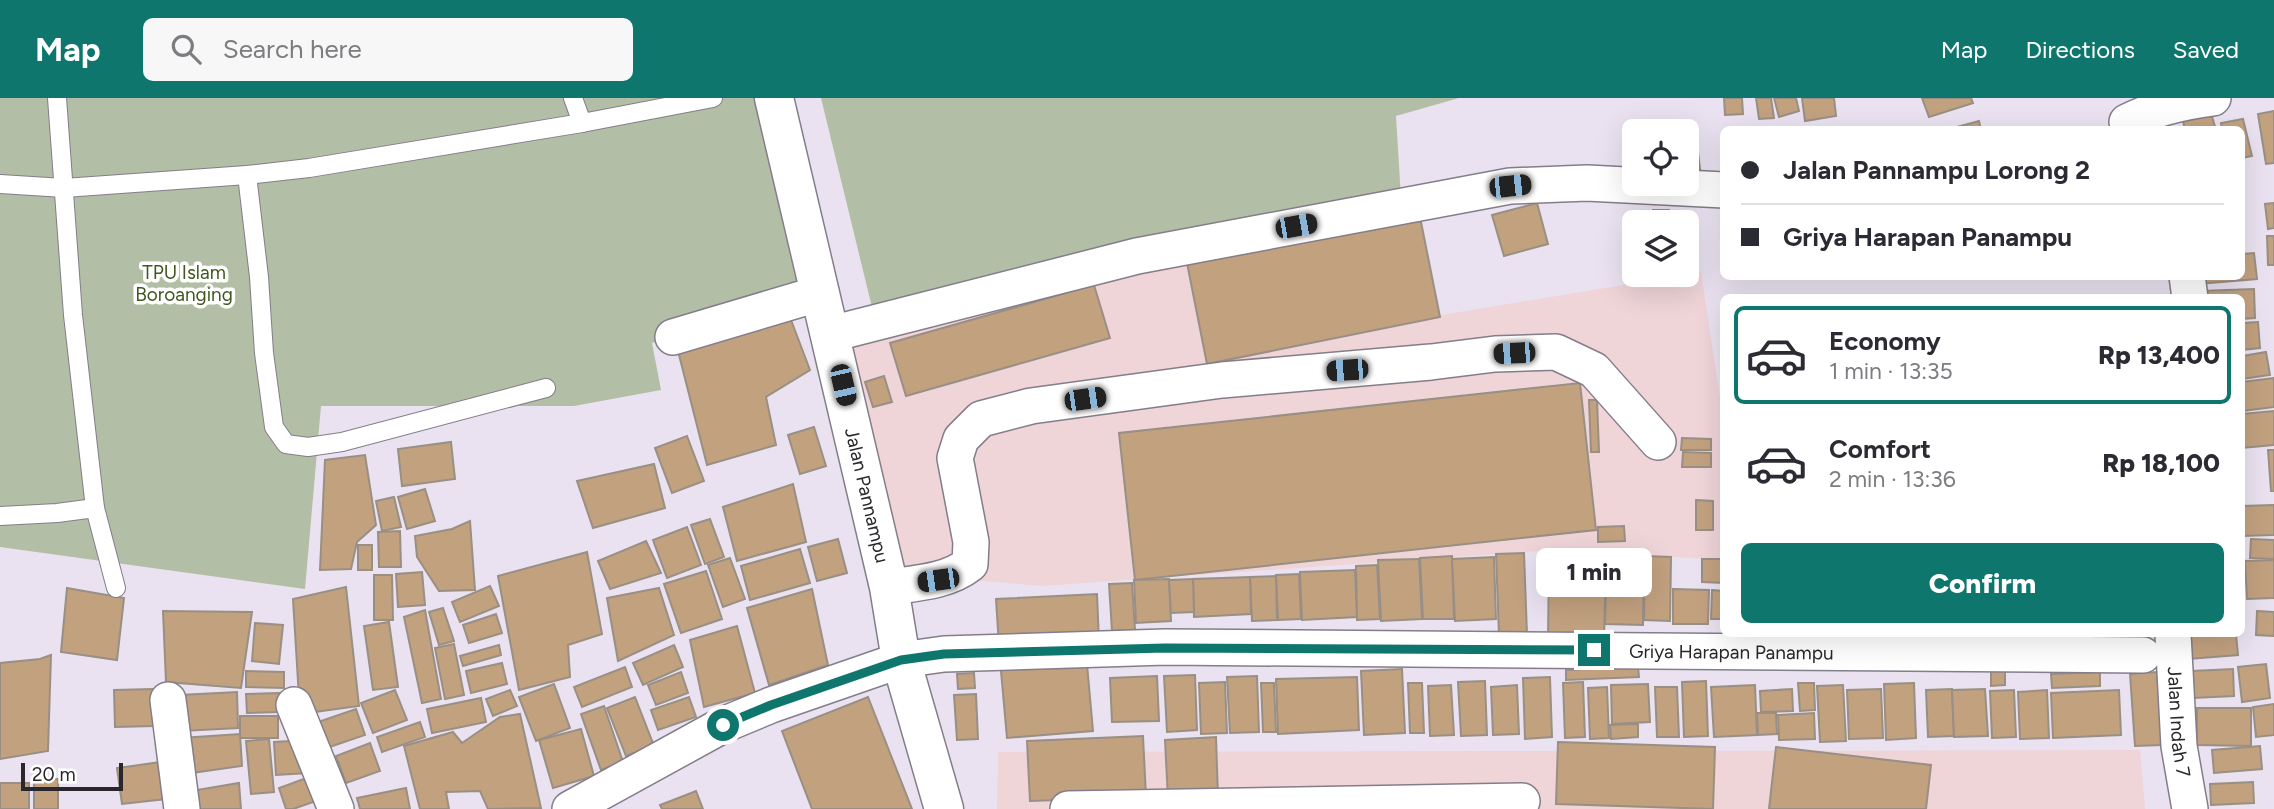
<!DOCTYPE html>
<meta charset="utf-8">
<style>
:root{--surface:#fff;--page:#f7f7f7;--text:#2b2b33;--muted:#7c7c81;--line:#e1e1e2;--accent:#0f766e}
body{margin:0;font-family:Figtree,sans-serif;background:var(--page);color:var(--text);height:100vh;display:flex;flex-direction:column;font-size:26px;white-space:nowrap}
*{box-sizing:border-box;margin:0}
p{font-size:23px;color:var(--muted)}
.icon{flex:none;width:38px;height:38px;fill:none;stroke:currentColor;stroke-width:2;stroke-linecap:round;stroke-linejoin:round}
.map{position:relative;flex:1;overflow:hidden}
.drawer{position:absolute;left:1720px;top:196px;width:525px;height:343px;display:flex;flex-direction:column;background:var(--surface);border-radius:10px;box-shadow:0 7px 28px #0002}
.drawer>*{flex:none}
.top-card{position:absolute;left:1720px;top:28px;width:525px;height:154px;border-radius:10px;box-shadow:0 7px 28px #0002;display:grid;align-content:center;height:154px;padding:0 21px;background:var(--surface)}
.controls{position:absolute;left:1622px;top:21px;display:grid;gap:14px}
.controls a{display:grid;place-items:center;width:77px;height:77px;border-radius:10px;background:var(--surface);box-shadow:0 7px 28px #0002;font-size:35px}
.scale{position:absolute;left:21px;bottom:18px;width:102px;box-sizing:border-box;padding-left:7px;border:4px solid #2a272c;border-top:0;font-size:19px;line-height:24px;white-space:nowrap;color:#2a272c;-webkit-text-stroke:5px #fff;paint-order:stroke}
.end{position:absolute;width:32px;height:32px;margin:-16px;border:9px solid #0f766e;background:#fff;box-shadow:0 0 0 4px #fff}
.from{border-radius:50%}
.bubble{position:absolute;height:49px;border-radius:10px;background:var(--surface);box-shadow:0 7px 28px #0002;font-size:23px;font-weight:800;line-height:49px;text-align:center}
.car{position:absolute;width:21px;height:42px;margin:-21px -10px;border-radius:9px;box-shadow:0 0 5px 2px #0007;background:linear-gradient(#222 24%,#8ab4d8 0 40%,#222 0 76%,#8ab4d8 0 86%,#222 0)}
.top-card b{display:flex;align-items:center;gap:24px;height:66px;font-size:26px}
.top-card b+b{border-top:2px solid var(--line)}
.top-card i{width:18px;height:18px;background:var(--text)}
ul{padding:12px 0 0;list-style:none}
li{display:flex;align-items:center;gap:21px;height:98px;margin:0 14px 10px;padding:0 7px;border:4px solid transparent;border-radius:10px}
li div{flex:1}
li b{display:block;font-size:26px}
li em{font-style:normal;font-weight:800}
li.on{border-color:var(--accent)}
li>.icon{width:63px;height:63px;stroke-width:1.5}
.action{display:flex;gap:14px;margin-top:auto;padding:14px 21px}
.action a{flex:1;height:80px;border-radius:10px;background:var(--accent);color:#fff;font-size:28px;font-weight:800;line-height:80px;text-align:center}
header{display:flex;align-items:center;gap:42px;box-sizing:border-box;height:98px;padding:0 35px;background:var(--accent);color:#fff}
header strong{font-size:33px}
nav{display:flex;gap:38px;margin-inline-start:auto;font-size:24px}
.search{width:490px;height:63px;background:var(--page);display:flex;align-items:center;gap:18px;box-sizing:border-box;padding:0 24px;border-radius:10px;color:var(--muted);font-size:26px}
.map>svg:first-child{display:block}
.industrial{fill:#efd4d8}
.green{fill:#b2bfa6}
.building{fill:#c2a17f;stroke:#998f84;stroke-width:2}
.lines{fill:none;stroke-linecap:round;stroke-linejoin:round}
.service-casing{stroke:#847d8a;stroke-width:20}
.minor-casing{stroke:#847d8a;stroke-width:38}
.secondary-casing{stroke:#847d8a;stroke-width:41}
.service{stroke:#fff;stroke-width:18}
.minor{stroke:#fff;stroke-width:35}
.secondary{stroke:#fff;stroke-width:38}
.route{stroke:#0f766e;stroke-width:9}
.labels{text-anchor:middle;stroke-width:7;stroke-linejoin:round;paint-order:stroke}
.park-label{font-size:19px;fill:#3f581d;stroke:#fff}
.street-label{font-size:19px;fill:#2a272c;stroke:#fff}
</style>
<header>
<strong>Map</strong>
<div class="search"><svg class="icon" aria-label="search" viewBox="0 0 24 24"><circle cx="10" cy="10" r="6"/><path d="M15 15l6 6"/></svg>Search here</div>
<nav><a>Map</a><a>Directions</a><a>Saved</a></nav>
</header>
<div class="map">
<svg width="2274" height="711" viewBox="0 0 2274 711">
<rect width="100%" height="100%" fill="#eae2f0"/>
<g class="industrial">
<polygon points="1409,124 1436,218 1701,174 1724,326 1724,462 1553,452 1042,488 901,476 848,242 1159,165"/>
<polygon points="2140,652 2145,711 997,711 998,654"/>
</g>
<g class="green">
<polygon points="0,0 755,0 810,193 652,245 661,292 574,308 321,308 305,491 0,449"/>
<polygon points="821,0 1459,0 1396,18 1401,100 878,234"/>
</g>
<g class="building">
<polygon points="1724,0 1742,0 1743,16 1725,17"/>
<polygon points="1756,0 1771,0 1774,20 1759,21"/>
<polygon points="1774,0 1796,0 1799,13 1779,19"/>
<polygon points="1802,0 1834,0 1836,18 1805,23"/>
<polygon points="1922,0 1971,0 1973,5 1929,19"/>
<polygon points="2274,13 2274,65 2266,66 2258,16"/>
<polygon points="2211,15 2216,32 2185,32 2183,23"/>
<polygon points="2243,21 2252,58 2242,60 2242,32 2222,32 2221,25"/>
<polygon points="1979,23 1981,32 1946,32"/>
<polygon points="1695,29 1700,71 1687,72 1687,33 1668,32"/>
<polygon points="1537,105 1548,146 1504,158 1492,117"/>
<polygon points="2274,105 2274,130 2268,131 2265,106"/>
<rect x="1653" y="112" width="16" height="12"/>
<polygon points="1673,116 1695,117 1694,170 1687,170 1687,124 1673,124"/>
<polygon points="1420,119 1440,219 1207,266 1187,165"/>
<polygon points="2267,138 2274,138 2274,167 2268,167"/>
<polygon points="2254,155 2257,181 2198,186 2197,178 2242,178 2242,156"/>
<polygon points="1094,187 1110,240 906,298 890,245"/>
<polygon points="2254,191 2255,220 2242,221 2242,200 2201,200 2200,193"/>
<polygon points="791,222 810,272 766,299 776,347 707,367 677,249"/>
<polygon points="2258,224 2260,250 2242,252 2242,225"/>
<polygon points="2266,254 2270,277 2242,281 2242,258"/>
<polygon points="884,278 892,304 873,309 865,284"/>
<polygon points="2274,280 2274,309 2242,313 2242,284"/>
<polygon points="1580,285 1596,432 1135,482 1119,335"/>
<polygon points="1589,302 1597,302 1599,354 1591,354"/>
<polygon points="2274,313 2274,347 2242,350 2242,316"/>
<polygon points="814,329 826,368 800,376 788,337"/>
<polygon points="687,338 704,383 672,395 655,350"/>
<polygon points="1682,340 1711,341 1711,352 1681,352"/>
<polygon points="451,344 455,381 402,388 398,351"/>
<polygon points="2268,352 2274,352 2274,393 2271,393"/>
<polygon points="1683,354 1711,355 1711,369 1682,369"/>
<polygon points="365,357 376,427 357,444 351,471 320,472 325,362"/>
<polygon points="654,366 665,410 593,430 577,383"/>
<polygon points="793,386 806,444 737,463 723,409"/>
<polygon points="425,391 435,423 407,431 398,399"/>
<polygon points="394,399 401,429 382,433 376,403"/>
<polygon points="1696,402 1713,403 1713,432 1696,432"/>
<polygon points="2274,407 2274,437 2242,438 2242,408"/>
<polygon points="710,421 724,459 705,466 691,427"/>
<polygon points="470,423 475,492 439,493 417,459 415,438 452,431"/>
<polygon points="1624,428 1625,443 1598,444 1598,429"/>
<polygon points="687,429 701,467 667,480 653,442"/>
<polygon points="400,433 401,469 379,469 378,434"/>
<polygon points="838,441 847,475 817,483 808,449"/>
<polygon points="2251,441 2274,442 2274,461 2250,460"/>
<polygon points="646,443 661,475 610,491 598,463"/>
<rect x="358" y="447" width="14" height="25"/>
<polygon points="800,451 810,485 750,502 741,468"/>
<polygon points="587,454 602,536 568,547 570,579 519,592 498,478"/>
<polygon points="1524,455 1527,536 1499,537 1496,456"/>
<polygon points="1452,458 1454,521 1423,521 1420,460"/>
<polygon points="1607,458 1644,458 1643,527 1605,526"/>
<polygon points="1645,458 1671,459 1670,523 1644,522"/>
<polygon points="1494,459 1496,521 1455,523 1452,461"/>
<polygon points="730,460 745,501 723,509 708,467"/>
<polygon points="1419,461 1422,521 1381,523 1378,462"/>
<polygon points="1702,461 1724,461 1724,485 1702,484"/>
<polygon points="2274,462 2274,500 2247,501 2245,463"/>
<polygon points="1549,465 1606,466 1604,540 1548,539"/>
<polygon points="1377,467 1380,521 1357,522 1356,468"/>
<polygon points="1355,472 1357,519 1302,522 1300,474"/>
<polygon points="706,473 722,521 681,535 664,486"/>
<polygon points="422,474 425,507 398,509 396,476"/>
<polygon points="1299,476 1301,521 1278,522 1276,477"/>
<polygon points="374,477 392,477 393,522 374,522"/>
<polygon points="1276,478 1277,522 1252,523 1250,479"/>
<polygon points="1250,479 1251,516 1194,519 1193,481"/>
<polygon points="1169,481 1171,523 1136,525 1134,482"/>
<polygon points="1193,481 1194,514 1171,515 1169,482"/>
<polygon points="1132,485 1135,532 1112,533 1109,486"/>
<polygon points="490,488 499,508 460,524 452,504"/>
<polygon points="346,489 359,608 300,616 293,501"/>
<polygon points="67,490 124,500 117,562 61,554"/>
<polygon points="659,490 674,537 618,563 607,500"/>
<polygon points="812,491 828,567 769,587 747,510"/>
<polygon points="1673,491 1709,492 1708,526 1673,526"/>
<polygon points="1712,492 1724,493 1724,521 1711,521"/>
<polygon points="1097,496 1099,543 999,548 996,501"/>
<polygon points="443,510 454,543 439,547 429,514"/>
<polygon points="425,512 441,601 422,605 404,519"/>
<polygon points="163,513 252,514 241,590 166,584"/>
<polygon points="2257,513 2274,514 2274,538 2256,537"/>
<polygon points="496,516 502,535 469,545 463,527"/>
<polygon points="389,524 398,589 373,592 364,528"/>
<polygon points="255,525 283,527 279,566 252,563"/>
<polygon points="737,528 755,595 704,609 690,542"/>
<polygon points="2187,536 2236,536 2238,557 2189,561"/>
<polygon points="454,546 464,597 445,601 435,550"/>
<polygon points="499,547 501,557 463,568 460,558"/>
<polygon points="674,547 683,569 643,587 633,565"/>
<polygon points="1086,555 1093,633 1007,640 1000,562"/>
<polygon points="51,557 48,653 0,661 0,565 40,561"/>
<polygon points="502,565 507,586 471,595 466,573"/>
<polygon points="2266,566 2270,600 2242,604 2238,569"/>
<polygon points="625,569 632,589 582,609 574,589"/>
<polygon points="1638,569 1639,579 1566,582 1566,572"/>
<polygon points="1402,571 1405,635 1364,637 1361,573"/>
<polygon points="2005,571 2005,587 1991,588 1991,572"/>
<polygon points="2233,571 2234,598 2193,600 2192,573"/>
<polygon points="246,573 284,574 284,590 246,589"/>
<polygon points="681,574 688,595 656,607 648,587"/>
<polygon points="2100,574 2100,588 2052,590 2051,576"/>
<polygon points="2157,574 2162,647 2135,648 2130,576"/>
<polygon points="974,575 975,590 958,591 957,576"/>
<polygon points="1195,577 1197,632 1167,634 1164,578"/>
<polygon points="1157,578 1159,623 1112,624 1110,580"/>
<polygon points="1257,578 1259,634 1230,635 1227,579"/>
<polygon points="1357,579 1359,632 1278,636 1276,581"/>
<polygon points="1550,579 1552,639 1525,641 1523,580"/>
<polygon points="1485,583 1487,637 1461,638 1458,584"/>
<polygon points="1706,583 1708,638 1684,639 1682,584"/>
<polygon points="1225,584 1227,635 1201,636 1199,585"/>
<polygon points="1583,584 1585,639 1565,640 1563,585"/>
<polygon points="1261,585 1274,585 1276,634 1263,634"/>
<polygon points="1408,585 1422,585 1424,635 1410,635"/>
<polygon points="1798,585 1814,585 1815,612 1800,613"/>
<polygon points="1914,585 1916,640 1886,642 1884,586"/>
<polygon points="554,586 570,630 536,643 519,599"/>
<polygon points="1648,586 1650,624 1612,626 1611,587"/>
<polygon points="1451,587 1454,637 1430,638 1428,588"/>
<polygon points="1517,587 1519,636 1493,637 1491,589"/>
<polygon points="1755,587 1757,637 1714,639 1711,589"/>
<polygon points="1843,587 1846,643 1820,644 1817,588"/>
<polygon points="1607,589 1609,640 1590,641 1588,590"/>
<polygon points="1655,589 1677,589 1679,639 1657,639"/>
<polygon points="153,591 154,628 115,629 114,592"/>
<polygon points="1792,591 1793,613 1761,614 1760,593"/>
<polygon points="1881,591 1883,640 1849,641 1847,592"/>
<polygon points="1952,591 1954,638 1928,639 1926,592"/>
<polygon points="1985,591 1988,638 1954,639 1952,592"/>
<polygon points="395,592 407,622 373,635 361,605"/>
<polygon points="510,592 517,608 493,618 486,601"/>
<polygon points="2014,592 2016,639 1992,640 1990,593"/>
<polygon points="2047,592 2049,640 2020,641 2018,594"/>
<polygon points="2119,592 2121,637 2053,640 2051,595"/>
<polygon points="237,594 238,630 182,633 180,597"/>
<polygon points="279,595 280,614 247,615 246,596"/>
<polygon points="976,596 978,641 957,642 954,597"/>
<polygon points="635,599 654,648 626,658 607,610"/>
<polygon points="689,599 696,619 658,632 651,612"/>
<polygon points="868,599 912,711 812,711 782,633"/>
<polygon points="481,600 486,624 432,635 427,611"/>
<polygon points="2274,606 2274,637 2256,639 2253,609"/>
<polygon points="604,608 623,664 601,672 581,616"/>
<polygon points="2197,610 2251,610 2251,648 2197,647"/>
<polygon points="356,611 365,637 318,653 309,627"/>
<polygon points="1757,615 1776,615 1777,636 1758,637"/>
<polygon points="1814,615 1815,641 1779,642 1778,617"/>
<polygon points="520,616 541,710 488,711 480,693 446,694 449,711 420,711 404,648 453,634 462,645 500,619"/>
<rect x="240" y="618" width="38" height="22"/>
<polygon points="420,624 425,639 382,654 377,639"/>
<polygon points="1638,626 1638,639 1611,641 1610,627"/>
<polygon points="581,631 594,678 553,690 539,642"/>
<polygon points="240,636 242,668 184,676 181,640"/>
<polygon points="1143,638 1146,699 1030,703 1027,643"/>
<polygon points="1216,639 1218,699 1168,701 1165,642"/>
<polygon points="269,641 274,694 251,696 246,643"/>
<polygon points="307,642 309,675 276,677 274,644"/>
<polygon points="1558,644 1715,649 1713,711 1556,706"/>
<polygon points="370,645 380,673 346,685 336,658"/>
<polygon points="2260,648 2262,671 2214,675 2212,652"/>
<polygon points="1776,649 1931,667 1926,711 1769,711"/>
<polygon points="161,664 166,701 122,706 117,670"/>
<polygon points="320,675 328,699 293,711 286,711 279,690"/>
<rect x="34" y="681" width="24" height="30"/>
<polygon points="2253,684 2254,705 2211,707 2210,686"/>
<rect x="0" y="685" width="29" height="26"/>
<polygon points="239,685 241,711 188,711 185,694"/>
<polygon points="406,690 410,711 360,711 357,700"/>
<polygon points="696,693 703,711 662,711 660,707"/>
</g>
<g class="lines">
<defs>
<g id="service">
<polyline points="57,0 73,217 95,410 116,490"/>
<polyline points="573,0 582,25"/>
<polyline points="247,77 259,179 264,255 274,329 286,346 308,349 342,344 546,290"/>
<polyline points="0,86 64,90 247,77 309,70 582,25 713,0"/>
<polyline points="0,418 57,415 95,410"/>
</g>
<g id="minor">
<path d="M2127,24C2155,10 2182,4 2213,0"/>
<polyline points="2187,178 2190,200"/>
<polyline points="831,236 1137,158 1510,88 1587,85 1724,92"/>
<polyline points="673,239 821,195"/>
<path d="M889,489C917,485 947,484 970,466L971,444L955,360L961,341L981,321L1031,308L1222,282L1431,264L1495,256L1556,254L1594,272L1658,344"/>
<path id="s1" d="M2173,536L2179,648L2190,711"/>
<polyline points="168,602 182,711"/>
<polyline points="294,607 336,711"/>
<path id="s2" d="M570,711L723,627L771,607L901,562L944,556L1165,549L2143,557"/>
<polyline points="1068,711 1522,703"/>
</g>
<g id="secondary">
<path id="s3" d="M774,0L889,489L901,562L944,711"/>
</g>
</defs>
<use href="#service" class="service-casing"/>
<use href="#minor" class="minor-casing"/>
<use href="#secondary" class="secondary-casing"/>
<use href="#service" class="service"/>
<use href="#minor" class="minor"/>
<use href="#secondary" class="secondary"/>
</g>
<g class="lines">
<polyline class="route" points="723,627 771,607 901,562 944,556 1165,550 1594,552"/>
</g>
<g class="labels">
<g class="park-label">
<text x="184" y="181">TPU Islam<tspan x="184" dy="22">Boroanging</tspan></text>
</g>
<g class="street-label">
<text dy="7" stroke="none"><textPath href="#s3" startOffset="408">Jalan Pannampu</textPath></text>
<text dy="7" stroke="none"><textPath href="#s2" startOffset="1195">Griya Harapan Panampu</textPath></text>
<text dy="7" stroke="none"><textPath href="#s1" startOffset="88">Jalan Indah 7</textPath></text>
</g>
</g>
</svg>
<div class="controls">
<a><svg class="icon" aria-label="locate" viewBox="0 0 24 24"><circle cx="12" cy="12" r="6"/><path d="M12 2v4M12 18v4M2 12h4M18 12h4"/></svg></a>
<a><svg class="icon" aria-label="layers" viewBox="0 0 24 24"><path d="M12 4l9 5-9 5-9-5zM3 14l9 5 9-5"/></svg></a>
</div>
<div class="scale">20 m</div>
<i class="end from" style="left:723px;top:627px"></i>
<i class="end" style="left:1594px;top:552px"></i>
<div class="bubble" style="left:1536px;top:450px;width:116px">1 min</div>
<i class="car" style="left:1510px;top:88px;rotate:84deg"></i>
<i class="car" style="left:1296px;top:128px;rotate:80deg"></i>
<i class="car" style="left:1514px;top:255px;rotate:267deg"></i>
<i class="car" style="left:1347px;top:272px;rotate:266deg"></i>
<i class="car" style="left:843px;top:287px;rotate:167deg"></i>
<i class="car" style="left:1085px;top:301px;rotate:82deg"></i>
<i class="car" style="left:938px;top:482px;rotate:262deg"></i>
<div class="top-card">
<b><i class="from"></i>Jalan Pannampu Lorong 2</b>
<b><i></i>Griya Harapan Panampu</b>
</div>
<section class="drawer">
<ul>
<li class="on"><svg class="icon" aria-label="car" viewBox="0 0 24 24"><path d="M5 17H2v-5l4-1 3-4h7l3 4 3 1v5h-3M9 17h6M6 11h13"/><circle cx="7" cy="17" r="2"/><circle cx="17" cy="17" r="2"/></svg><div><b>Economy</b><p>1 min · 13:35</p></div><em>Rp 13,400</em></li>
<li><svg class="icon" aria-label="car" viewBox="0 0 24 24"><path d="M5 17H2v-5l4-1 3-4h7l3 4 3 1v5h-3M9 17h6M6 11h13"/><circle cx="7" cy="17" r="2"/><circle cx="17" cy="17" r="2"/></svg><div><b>Comfort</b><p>2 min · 13:36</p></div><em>Rp 18,100</em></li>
</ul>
<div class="action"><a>Confirm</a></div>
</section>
</div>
